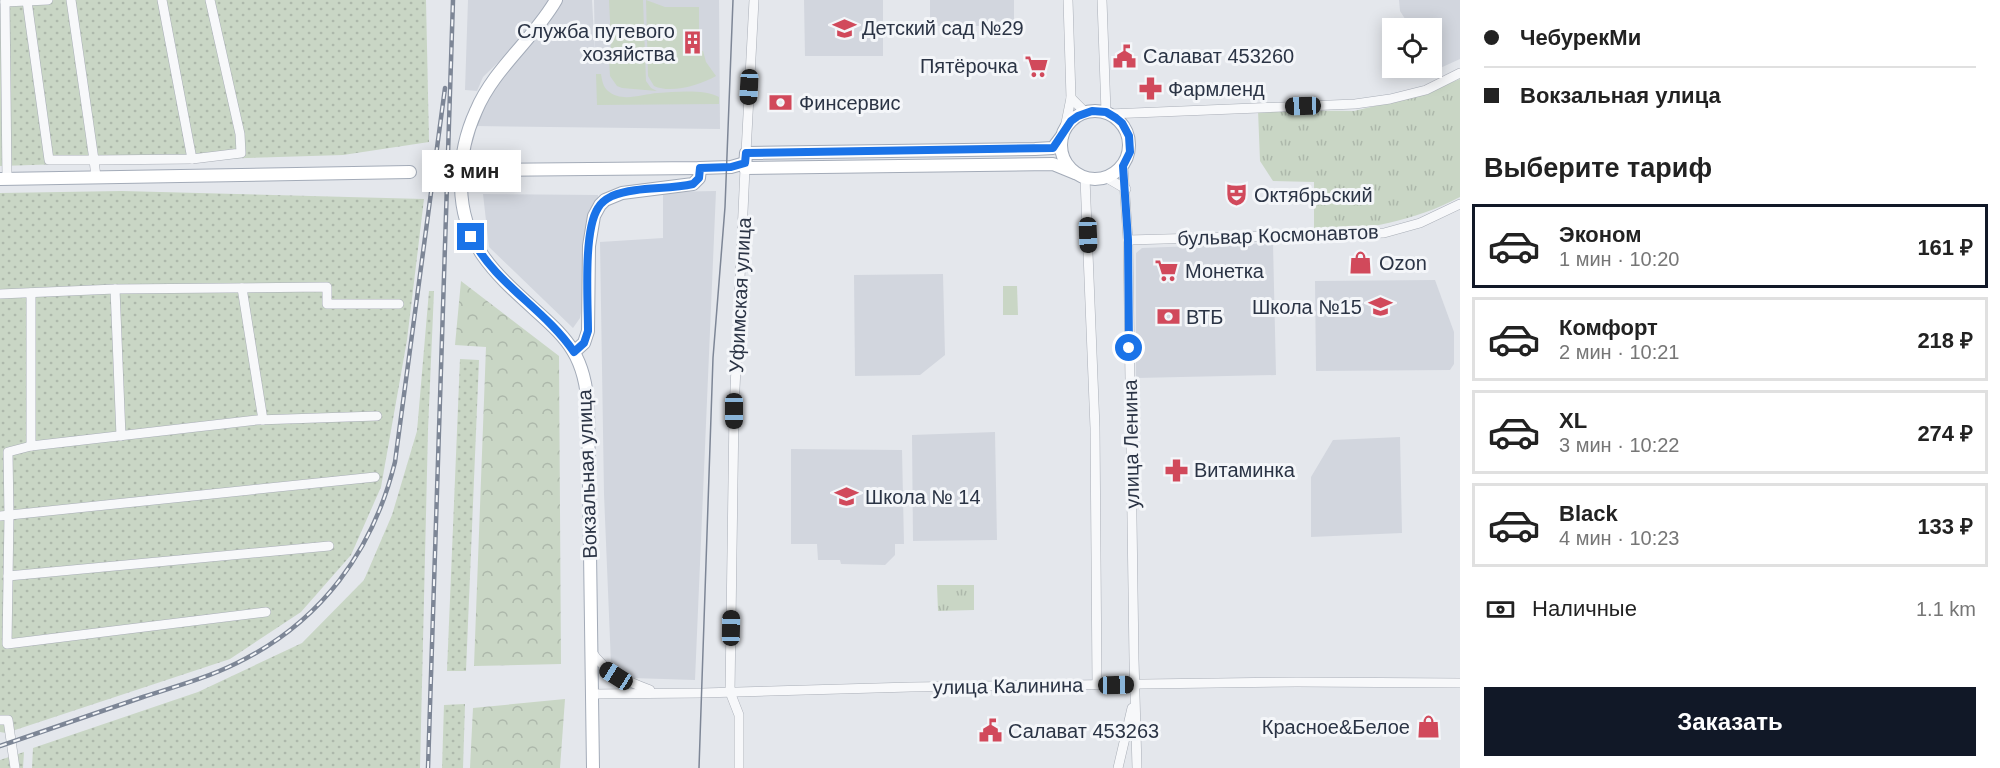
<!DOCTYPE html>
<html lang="ru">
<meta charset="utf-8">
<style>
:root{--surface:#fff;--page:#f2f2f2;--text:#222;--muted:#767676;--line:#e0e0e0;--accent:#111827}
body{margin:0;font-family:Arial,sans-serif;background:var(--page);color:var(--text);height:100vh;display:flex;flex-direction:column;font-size:22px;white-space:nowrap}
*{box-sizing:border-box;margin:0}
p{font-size:20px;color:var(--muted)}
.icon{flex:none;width:33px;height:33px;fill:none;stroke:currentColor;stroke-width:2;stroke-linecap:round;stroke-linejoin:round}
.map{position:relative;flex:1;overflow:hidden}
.panel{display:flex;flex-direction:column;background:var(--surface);width:540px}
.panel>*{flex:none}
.guide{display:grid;align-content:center;height:132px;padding:0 24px;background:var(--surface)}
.buttons{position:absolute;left:1382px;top:18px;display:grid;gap:12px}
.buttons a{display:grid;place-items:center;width:60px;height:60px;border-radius:0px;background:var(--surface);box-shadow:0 3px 15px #0003;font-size:30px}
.end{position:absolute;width:27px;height:27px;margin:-14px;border:8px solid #1a73e8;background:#fff;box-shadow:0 0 0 3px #fff}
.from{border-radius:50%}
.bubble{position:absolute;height:42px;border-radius:0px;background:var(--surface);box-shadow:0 3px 15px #0003;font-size:20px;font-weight:600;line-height:42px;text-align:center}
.car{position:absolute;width:18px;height:36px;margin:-18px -9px;border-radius:8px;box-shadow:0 0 4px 2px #0007;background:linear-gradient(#222 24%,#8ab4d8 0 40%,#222 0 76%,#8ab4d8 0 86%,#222 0)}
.guide b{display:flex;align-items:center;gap:21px;height:57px;font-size:22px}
.guide b+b{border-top:2px solid var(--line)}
.guide i{width:15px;height:15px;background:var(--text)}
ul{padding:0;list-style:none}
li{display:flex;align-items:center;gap:18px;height:84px;margin:0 12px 9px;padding:0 12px;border:3px solid var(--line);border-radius:0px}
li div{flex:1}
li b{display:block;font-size:22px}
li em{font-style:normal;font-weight:600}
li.selected{border-color:var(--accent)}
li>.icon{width:54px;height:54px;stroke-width:1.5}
h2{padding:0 24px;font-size:27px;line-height:72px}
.pay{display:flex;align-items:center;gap:15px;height:66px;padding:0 24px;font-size:22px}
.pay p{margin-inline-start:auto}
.action{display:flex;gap:12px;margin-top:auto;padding:12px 24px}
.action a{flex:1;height:69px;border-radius:0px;background:var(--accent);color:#fff;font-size:24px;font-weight:600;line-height:69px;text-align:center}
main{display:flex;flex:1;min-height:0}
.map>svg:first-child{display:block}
.built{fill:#d2d6de}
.grass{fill:#c9d6c5}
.forest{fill:url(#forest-crowns)}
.park{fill:url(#park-tufts)}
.garden{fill:url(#garden-dots)}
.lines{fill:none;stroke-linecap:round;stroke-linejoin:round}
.minor-casing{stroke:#a9aeb7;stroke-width:10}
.major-casing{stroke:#a3abb8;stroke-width:14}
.minor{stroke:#f7f8fa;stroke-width:9}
.major{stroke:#fff;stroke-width:12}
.tram{stroke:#7d8696;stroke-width:1.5}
.rail-casing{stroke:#7d8696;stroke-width:4.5}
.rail{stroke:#f4f6f9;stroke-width:2;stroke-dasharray:7;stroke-linecap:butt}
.route{stroke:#1a73e8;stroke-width:8}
.labels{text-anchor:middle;stroke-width:6;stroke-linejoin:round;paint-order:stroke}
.poi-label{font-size:20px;fill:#2b3445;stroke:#f4f6f9;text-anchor:start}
.street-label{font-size:20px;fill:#2b3445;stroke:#f4f6f9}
</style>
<main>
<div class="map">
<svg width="1460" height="768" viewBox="0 0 1460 768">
<defs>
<pattern id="forest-crowns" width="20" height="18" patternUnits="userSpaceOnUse" patternTransform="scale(1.5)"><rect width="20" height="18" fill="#c9d6c5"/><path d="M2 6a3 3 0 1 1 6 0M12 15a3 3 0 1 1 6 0" fill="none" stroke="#adb8ab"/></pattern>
<pattern id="park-tufts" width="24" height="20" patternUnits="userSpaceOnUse" patternTransform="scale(1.5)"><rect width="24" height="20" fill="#c9d6c5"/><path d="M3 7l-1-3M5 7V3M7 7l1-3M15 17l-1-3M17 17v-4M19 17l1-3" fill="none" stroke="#adb8ab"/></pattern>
<pattern id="garden-dots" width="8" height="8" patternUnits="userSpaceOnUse" patternTransform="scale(1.5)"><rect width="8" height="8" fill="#c9d6c5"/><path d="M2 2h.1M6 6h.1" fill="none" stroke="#adb8ab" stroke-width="1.8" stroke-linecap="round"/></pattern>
</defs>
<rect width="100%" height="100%" fill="#e4e7ec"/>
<g class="built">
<polygon points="468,0 548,0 548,3 525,36 483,77 477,91 465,90"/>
<polygon points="561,0 592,0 595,54 594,0 719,0 720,129 475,126 486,96"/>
<polygon points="804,0 883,0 883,56 805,56"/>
<rect x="930" y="0" width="84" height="26"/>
<polygon points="1399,0 1460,0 1460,59 1438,69 1431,58 1431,28 1411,28 1400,11"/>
<polygon points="716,191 695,680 632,678 611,664 604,494 600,242 663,238 663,192"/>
<polygon points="483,194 598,195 597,214 593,228 585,229 585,291 580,318 573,328 489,247"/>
<polygon points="1273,243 1276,375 1136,378 1136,253 1142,248"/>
<polygon points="943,274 945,355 920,375 855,376 854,275"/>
<polygon points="1435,280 1454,332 1454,364 1450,370 1316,371 1315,281"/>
<polygon points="995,432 997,540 913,541 912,435"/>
<polygon points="1400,437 1402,533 1311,537 1311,477 1333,440"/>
<polygon points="791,449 902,450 904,544 895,544 895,555 885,565 841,564 840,560 818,560 817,544 791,544"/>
</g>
<g class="grass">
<polygon points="609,0 643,0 646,81 651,88 657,91 622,88 617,86 610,76 609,61 611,42"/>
<path d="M646,0L665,7H699V32H686L687,51H703L706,62L716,76C700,85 671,94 654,86L648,76Z"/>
<path d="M596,74H601C602,80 603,87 608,91C622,103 642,94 658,93C676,92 703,89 719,97V104L597,105Z"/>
<polygon points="1003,286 1017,286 1018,315 1003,315"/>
</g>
<g class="forest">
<polygon points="461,281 559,356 561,664 474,666 486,347 455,345"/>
<polygon points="565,699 560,768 470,768 473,708"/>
</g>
<g class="park">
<path d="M1460,79V197C1415,221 1365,230 1314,232V182L1273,181L1260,161L1258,110L1354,111L1417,96Z"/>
<polygon points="937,585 974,585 974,610 938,611"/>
</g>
<g class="garden">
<polygon points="0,0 426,0 429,142 343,155 0,166"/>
<polygon points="122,191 424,199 407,340 381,487 351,555 301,612 230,659 6,733 0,732 0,193"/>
<polygon points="429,291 434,291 428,430 420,768 32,768 33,748 198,692 302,643 364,580 392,515 417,431"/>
<polygon points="460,359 479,360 466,671 447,671"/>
<polygon points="465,704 463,768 442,768 444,705"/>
<polygon points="24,752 23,768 0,768 0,760"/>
</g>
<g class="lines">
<defs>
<g id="minor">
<polyline points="5,0 7,179"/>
<polyline points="71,0 94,160 192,159 241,153 240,134 210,0"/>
<polyline points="162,0 192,159"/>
<polyline points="1102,0 1106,112"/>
<polyline points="27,1 49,160 94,160 96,177"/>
<polyline points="5,2 48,0"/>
<polyline points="1071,98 1085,112"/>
<polyline points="1109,114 1355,104 1390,99 1426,90 1460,73"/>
<polyline points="1065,128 1071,98 1068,0"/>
<polyline points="746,153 754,0"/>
<polyline points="1123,166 1128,240 1134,659 1137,768"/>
<polyline points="1085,178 1095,428 1097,685"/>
<polyline points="1107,178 1126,189"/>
<polyline points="1128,240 1384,233 1420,223 1460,204"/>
<polyline points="242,288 263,420"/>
<polyline points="115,289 121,436"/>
<polyline points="31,293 31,446"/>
<polyline points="0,294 115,289 327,287 327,304 399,304"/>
<polyline points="0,516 375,477"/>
<polyline points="8,576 329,546"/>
<polyline points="266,612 7,644 9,515 8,452 31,446 257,420 377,416"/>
<path d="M591,651C606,673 626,681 650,690"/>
<polyline points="592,694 702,693 911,687 1297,682 1460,683"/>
<polyline points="0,720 8,720 15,768"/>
<polyline points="739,768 739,715 730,692 734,411 745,168"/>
<polyline points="1118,768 1132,708"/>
</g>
<g id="major">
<path d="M556,0C533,40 494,68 476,111C465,135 460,160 461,186C462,243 493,272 533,308C547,321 563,334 573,351C584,369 587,388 588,408L593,768"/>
<circle cx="1095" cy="145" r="34"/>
<polyline points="1062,136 1053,148 1035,149 746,153 745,168 1053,164 1075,173"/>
<polyline points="483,170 700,168 731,167 745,163"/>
<polyline points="0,179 410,172"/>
<polyline points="574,352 584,343 588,331 589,246 594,216 600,205 605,200 622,193 693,184 699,178 700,168"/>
</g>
</defs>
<use href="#minor" class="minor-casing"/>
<use href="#major" class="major-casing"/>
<use href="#minor" class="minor"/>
<use href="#major" class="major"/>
<polyline class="tram" points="699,768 713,358 725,207 733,0"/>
<defs>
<g id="rail">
<path d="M0,746C48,730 95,713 143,697C174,687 207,678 237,663C321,622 373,551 395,462L445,88"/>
<polyline points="428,768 453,0"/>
</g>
</defs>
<use href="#rail" class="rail-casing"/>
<use href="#rail" class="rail"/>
</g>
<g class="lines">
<path class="route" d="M471,237C495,284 545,309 574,352L584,343L588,331C588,302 583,231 598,208C601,202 606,199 612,196C637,186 667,190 693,184L699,178L700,168L731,167L745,163L746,153L1053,148L1071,121L1078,116L1092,111L1106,112L1116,118L1122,123L1129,136L1130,152L1123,166L1128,240L1129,348"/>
</g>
<defs>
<symbol id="school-bare" viewBox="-9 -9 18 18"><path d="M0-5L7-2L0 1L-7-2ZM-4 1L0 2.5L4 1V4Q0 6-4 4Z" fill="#d1495b" stroke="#f4f6f9" stroke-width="2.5" paint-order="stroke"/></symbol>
<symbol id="building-bare" viewBox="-9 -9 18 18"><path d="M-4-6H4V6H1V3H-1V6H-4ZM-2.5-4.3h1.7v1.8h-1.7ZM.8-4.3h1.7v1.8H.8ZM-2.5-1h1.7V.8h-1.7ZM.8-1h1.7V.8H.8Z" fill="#d1495b" stroke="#f4f6f9" stroke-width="2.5" paint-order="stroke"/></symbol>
<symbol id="civic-bare" viewBox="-9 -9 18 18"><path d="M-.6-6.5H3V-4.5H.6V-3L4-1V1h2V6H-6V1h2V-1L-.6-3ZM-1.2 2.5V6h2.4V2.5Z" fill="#d1495b" stroke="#f4f6f9" stroke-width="2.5" paint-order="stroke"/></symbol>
<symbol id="supermarket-bare" viewBox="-9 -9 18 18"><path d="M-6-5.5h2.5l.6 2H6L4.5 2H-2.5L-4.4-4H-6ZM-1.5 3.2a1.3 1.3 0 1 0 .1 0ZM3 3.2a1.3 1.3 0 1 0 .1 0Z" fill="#d1495b" stroke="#f4f6f9" stroke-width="2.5" paint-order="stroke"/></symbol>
<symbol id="pharmacy-bare" viewBox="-9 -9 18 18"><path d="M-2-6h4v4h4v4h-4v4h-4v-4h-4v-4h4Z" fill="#d1495b" stroke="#f4f6f9" stroke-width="2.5" paint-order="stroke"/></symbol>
<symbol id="bank-bare" viewBox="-9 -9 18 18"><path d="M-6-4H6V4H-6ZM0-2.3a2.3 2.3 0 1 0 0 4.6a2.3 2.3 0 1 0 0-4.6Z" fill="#d1495b" stroke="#f4f6f9" stroke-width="2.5" paint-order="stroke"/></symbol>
<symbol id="theatre-bare" viewBox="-9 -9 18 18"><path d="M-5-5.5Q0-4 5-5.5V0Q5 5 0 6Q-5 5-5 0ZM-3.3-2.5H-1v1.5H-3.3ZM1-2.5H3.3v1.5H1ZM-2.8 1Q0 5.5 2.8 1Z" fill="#d1495b" stroke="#f4f6f9" stroke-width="2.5" paint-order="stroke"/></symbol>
<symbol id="shop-bare" viewBox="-9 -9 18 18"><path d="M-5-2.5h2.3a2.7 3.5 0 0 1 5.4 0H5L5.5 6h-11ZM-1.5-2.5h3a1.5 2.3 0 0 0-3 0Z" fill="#d1495b" stroke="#f4f6f9" stroke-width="2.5" paint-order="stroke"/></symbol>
</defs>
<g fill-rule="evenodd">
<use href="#school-bare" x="828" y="12" width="33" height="33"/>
<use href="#building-bare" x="676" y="26" width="33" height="33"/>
<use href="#civic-bare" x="1108" y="40" width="33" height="33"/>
<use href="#supermarket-bare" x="1020" y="50" width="33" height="33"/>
<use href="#pharmacy-bare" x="1134" y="72" width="33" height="33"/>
<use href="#bank-bare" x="764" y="86" width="33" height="33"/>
<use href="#theatre-bare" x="1220" y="178" width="33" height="33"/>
<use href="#shop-bare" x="1344" y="246" width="33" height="33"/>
<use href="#supermarket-bare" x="1150" y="254" width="33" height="33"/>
<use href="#school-bare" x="1364" y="290" width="33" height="33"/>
<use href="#bank-bare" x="1152" y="300" width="33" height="33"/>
<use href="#pharmacy-bare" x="1160" y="454" width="33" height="33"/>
<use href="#school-bare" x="830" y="480" width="33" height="33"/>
<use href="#shop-bare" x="1412" y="710" width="33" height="33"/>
<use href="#civic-bare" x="974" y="714" width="33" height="33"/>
</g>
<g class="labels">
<g class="poi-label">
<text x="862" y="35">Детский сад №29</text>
<text x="675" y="38" text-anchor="end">Служба путевого<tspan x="675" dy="23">хозяйства</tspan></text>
<text x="1143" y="63">Салават 453260</text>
<text x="1018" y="73" text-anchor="end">Пятёрочка</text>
<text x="1168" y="96">Фармленд</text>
<text x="799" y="110">Финсервис</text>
<text x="1254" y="202">Октябрьский</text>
<text x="1379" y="270">Ozon</text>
<text x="1185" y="278">Монетка</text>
<text x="1362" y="314" text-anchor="end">Школа №15</text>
<text x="1186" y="324">ВТБ</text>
<text x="1194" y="477">Витаминка</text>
<text x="865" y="504">Школа № 14</text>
<text x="1410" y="734" text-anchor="end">Красное&amp;Белое</text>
<text x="1008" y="738">Салават 453263</text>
</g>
<g class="street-label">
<text transform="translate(1278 235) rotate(-2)" y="7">бульвар Космонавтов</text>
<text transform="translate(740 295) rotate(-87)" y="7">Уфимская улица</text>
<text transform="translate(1131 444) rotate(-91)" y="7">улица Ленина</text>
<text transform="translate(587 474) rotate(-92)" y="7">Вокзальная улица</text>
<text transform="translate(1008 686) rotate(-1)" y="7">улица Калинина</text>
</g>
</g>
</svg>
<div class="buttons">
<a><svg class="icon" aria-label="locate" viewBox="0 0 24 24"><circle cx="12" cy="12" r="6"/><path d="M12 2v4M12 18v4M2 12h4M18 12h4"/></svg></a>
</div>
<i class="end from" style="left:1129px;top:348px"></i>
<i class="end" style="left:471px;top:237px"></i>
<div class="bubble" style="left:422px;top:150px;width:99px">3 мин</div>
<i class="car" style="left:749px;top:87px;rotate:183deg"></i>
<i class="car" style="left:1303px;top:106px;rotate:268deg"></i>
<i class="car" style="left:1088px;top:235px;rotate:178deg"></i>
<i class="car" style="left:734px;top:411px;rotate:180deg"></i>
<i class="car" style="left:731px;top:628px;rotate:1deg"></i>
<i class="car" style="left:616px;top:676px;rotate:302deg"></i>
<i class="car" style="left:1116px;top:685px;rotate:89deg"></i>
</div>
<section class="panel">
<div class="guide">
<b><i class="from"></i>ЧебурекМи</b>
<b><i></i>Вокзальная улица</b>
</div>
<h2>Выберите тариф</h2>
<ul>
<li class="selected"><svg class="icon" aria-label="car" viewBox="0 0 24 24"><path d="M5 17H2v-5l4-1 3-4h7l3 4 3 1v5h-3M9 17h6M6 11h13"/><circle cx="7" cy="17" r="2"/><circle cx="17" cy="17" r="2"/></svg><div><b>Эконом</b><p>1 мин · 10:20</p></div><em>161 ₽</em></li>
<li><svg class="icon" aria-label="car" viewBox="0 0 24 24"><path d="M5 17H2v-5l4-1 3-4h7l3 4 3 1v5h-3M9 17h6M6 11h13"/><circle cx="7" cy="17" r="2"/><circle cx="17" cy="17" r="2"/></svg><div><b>Комфорт</b><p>2 мин · 10:21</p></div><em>218 ₽</em></li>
<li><svg class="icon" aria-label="car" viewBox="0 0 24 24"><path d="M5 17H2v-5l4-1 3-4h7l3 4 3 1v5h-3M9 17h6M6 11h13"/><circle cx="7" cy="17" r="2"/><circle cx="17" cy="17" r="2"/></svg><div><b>XL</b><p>3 мин · 10:22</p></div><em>274 ₽</em></li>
<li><svg class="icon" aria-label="car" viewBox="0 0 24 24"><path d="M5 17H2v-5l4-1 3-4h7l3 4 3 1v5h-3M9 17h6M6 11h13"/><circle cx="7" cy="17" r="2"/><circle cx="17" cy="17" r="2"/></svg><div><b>Black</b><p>4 мин · 10:23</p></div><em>133 ₽</em></li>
</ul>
<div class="pay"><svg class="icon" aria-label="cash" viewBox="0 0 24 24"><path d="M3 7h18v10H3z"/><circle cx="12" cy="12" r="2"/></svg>Наличные<p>1.1 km</p></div>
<div class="action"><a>Заказать</a></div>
</section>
</main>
